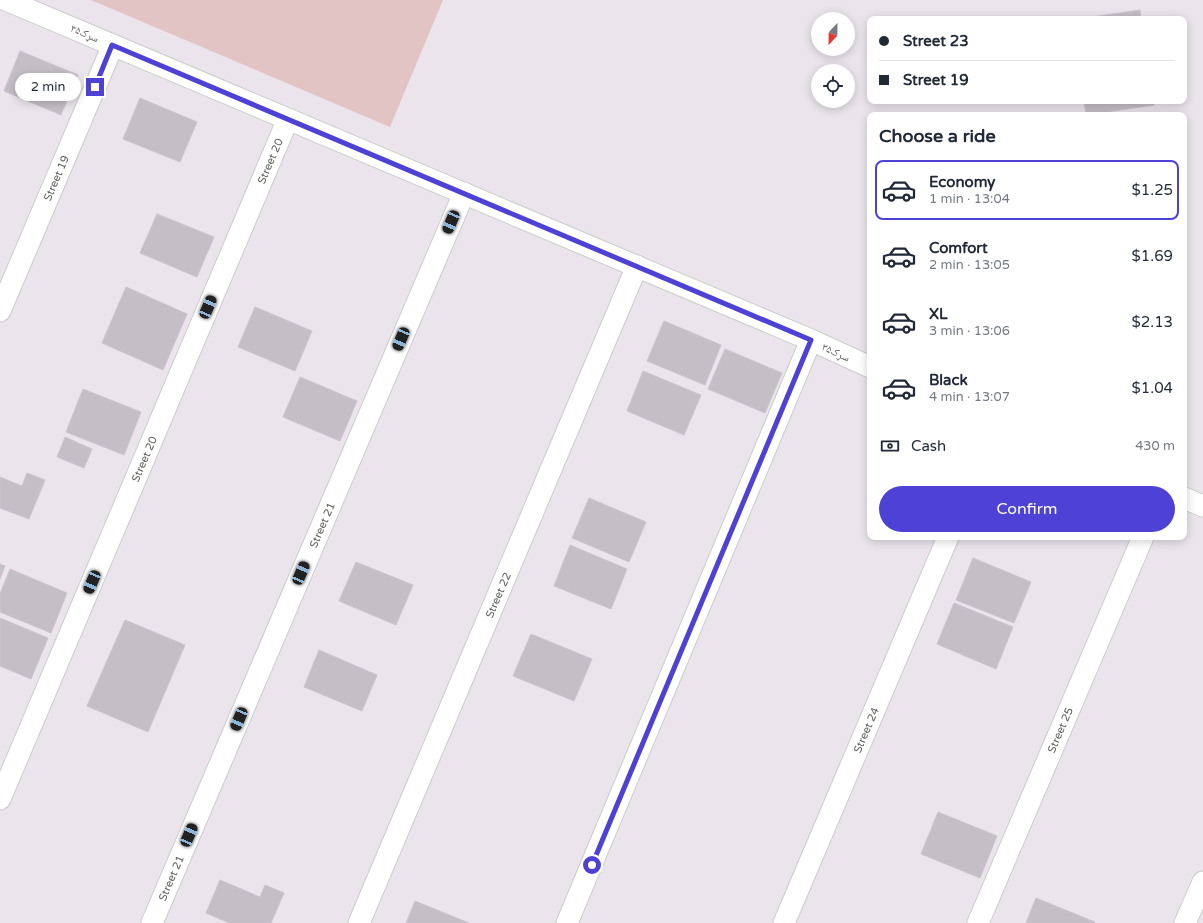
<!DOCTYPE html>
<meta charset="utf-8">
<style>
:root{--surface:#fff;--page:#f6f6f7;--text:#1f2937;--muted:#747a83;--line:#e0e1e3;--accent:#4d41d6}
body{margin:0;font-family:"Varela Round","Noto Naskh Arabic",sans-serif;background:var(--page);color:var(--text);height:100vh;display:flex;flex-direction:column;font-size:15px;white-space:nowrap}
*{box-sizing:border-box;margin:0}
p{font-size:13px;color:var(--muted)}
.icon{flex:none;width:22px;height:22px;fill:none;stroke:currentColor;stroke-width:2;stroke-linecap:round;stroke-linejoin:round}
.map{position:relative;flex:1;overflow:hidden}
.sheet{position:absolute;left:867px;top:112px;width:320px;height:428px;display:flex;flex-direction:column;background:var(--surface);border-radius:8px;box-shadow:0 2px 10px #0003}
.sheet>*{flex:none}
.guide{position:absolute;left:867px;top:16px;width:320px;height:88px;border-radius:8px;box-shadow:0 2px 10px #0003;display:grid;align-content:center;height:88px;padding:0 12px;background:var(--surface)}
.needle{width:26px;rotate:202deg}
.controls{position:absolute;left:811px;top:12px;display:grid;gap:8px}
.controls a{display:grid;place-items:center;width:44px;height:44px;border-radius:50%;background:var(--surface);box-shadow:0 2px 10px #0003;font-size:20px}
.end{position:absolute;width:18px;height:18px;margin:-9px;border:5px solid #4d41d6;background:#fff;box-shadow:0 0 0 2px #fff}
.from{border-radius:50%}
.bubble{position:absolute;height:28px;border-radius:14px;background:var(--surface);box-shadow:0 2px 10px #0003;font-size:13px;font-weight:600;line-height:28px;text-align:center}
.car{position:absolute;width:12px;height:24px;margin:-12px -6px;border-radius:5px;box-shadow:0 0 3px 1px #0007;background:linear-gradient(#222 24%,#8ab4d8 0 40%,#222 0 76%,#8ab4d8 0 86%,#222 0)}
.guide b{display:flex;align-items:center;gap:14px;height:38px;font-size:15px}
.guide b+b{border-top:1px solid var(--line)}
.guide i{width:10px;height:10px;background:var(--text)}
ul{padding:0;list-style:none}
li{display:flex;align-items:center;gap:12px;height:60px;margin:0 8px 6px;padding:0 4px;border:2px solid transparent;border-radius:8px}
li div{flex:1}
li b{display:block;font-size:15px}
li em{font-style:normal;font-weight:600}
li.active{border-color:var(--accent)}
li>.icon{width:36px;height:36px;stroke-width:1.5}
h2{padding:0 12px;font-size:18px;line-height:48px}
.pay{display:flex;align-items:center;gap:10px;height:44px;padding:0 12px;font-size:15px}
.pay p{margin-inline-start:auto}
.action{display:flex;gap:8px;margin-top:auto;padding:8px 12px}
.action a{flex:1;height:46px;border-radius:24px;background:var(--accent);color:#fff;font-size:16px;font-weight:600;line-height:46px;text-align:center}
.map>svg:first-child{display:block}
.green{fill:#e2c4c4}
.building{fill:#c4bfc6;stroke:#cdc3d1}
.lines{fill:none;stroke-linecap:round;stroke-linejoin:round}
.minor-casing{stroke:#c9cdc8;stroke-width:23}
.minor{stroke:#fff;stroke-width:21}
.route{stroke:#4d41d6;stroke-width:5}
.labels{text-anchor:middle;stroke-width:3;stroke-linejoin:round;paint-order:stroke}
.street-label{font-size:11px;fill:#5f635c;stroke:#fff}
</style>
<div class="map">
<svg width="1203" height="923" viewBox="0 0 1203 923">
<rect width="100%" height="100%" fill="#ebe4ed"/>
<polygon class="green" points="91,0 443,0 390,127"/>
<g class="building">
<polygon points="1140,10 1141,19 1079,19"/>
<polygon points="20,51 78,75 61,115 4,91"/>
<polygon points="140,98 197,122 180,162 123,139"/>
<polygon points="1084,101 1154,101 1154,105 1086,115"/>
<polygon points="157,214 214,237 197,277 140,253"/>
<polygon points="126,287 187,314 163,370 102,343"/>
<polygon points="255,307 312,331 295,371 238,347"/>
<polygon points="664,321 721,345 705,385 647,361"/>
<polygon points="725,349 782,373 765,413 708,389"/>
<polygon points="643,371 701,395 684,435 627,411"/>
<polygon points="300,377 357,401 340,441 283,417"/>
<polygon points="83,389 141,412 124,455 66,432"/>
<polygon points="65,437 92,449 84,468 57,457"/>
<polygon points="27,473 45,480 29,519 0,508 0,477 22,486"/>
<polygon points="589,498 646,522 629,562 572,538"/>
<polygon points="570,545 627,569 611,609 554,586"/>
<polygon points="973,558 1031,582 1014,623 956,600"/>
<polygon points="356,562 413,585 396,625 339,601"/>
<polygon points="0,564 5,566 0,579"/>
<polygon points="10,569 67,593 51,633 0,612 0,594"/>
<polygon points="954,603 1013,627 996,669 937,644"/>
<polygon points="0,618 48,638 31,679 0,666"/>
<polygon points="125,620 185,645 148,732 87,706"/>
<polygon points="531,634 592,659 574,701 513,676"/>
<polygon points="319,650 377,675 362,711 304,687"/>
<polygon points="938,812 997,836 980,878 921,854"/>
<polygon points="220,880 260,897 265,885 284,893 271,923 229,923 206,913"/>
<polygon points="1036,898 1095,922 1094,923 1026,923"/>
<polygon points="415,901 469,923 406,923"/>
</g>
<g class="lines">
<defs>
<g id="minor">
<polyline points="6,0 811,340 870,367"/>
<polyline points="0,311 113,45"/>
<polyline points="1184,498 1203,506"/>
<polyline points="0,799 288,119"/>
<polyline points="152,923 464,193"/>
<polyline points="359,923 637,266"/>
<polyline points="567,923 811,340"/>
<polyline points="784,923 948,537"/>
<polyline points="978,923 1143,537"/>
<polyline points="1185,923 1203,882"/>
</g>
</defs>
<use href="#minor" class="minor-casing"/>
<use href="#minor" class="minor"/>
</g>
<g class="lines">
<polyline class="route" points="95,87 112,45 811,340 592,865"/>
</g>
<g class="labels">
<g class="street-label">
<text transform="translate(85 33) rotate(23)" y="4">سړک۳۵</text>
<text transform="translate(270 161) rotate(-67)" y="4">Street 20</text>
<text transform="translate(56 178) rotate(-67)" y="4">Street 19</text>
<text transform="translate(836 352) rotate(25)" y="4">سړک۳۵</text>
<text transform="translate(144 459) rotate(-67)" y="4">Street 20</text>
<text transform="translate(322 525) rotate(-67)" y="4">Street 21</text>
<text transform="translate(498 595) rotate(-67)" y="4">Street 22</text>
<text transform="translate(866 730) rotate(-67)" y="4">Street 24</text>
<text transform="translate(1060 730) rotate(-67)" y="4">Street 25</text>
<text transform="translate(171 878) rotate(-67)" y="4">Street 21</text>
</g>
</g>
</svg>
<div class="controls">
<a><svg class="needle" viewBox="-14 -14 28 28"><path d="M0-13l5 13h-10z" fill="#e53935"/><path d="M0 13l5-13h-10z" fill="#747a83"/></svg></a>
<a><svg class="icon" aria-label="locate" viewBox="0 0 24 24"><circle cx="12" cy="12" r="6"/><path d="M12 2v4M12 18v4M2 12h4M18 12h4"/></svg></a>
</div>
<i class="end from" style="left:592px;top:865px"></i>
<i class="end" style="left:95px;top:87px"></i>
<div class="bubble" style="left:15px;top:73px;width:66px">2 min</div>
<i class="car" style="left:451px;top:222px;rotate:203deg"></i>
<i class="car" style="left:208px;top:307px;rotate:23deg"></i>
<i class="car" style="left:401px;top:339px;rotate:203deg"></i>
<i class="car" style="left:301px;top:573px;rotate:23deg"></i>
<i class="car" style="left:92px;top:582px;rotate:203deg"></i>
<i class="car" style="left:239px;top:719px;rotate:203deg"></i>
<i class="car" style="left:189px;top:835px;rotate:23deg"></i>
<div class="guide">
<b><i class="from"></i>Street 23</b>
<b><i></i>Street 19</b>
</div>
<section class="sheet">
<h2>Choose a ride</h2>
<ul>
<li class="active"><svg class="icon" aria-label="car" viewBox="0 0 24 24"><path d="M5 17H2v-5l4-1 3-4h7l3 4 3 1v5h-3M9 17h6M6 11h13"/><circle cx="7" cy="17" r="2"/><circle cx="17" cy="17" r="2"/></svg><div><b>Economy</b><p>1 min · 13:04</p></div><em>$1.25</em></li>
<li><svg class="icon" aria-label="car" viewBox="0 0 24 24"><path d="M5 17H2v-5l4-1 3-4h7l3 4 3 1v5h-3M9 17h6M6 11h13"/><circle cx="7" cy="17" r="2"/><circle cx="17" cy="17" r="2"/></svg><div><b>Comfort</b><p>2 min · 13:05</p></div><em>$1.69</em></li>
<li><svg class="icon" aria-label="car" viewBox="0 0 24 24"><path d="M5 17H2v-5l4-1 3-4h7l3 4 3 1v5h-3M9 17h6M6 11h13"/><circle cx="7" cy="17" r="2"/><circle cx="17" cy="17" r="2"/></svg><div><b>XL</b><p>3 min · 13:06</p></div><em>$2.13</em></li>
<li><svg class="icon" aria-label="car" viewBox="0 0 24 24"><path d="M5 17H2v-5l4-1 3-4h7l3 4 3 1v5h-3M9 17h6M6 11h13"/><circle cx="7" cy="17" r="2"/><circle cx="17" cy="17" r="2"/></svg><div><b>Black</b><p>4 min · 13:07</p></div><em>$1.04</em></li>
</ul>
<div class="pay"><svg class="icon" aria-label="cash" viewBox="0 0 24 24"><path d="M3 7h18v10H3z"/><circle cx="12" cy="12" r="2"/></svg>Cash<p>430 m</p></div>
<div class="action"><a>Confirm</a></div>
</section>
</div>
